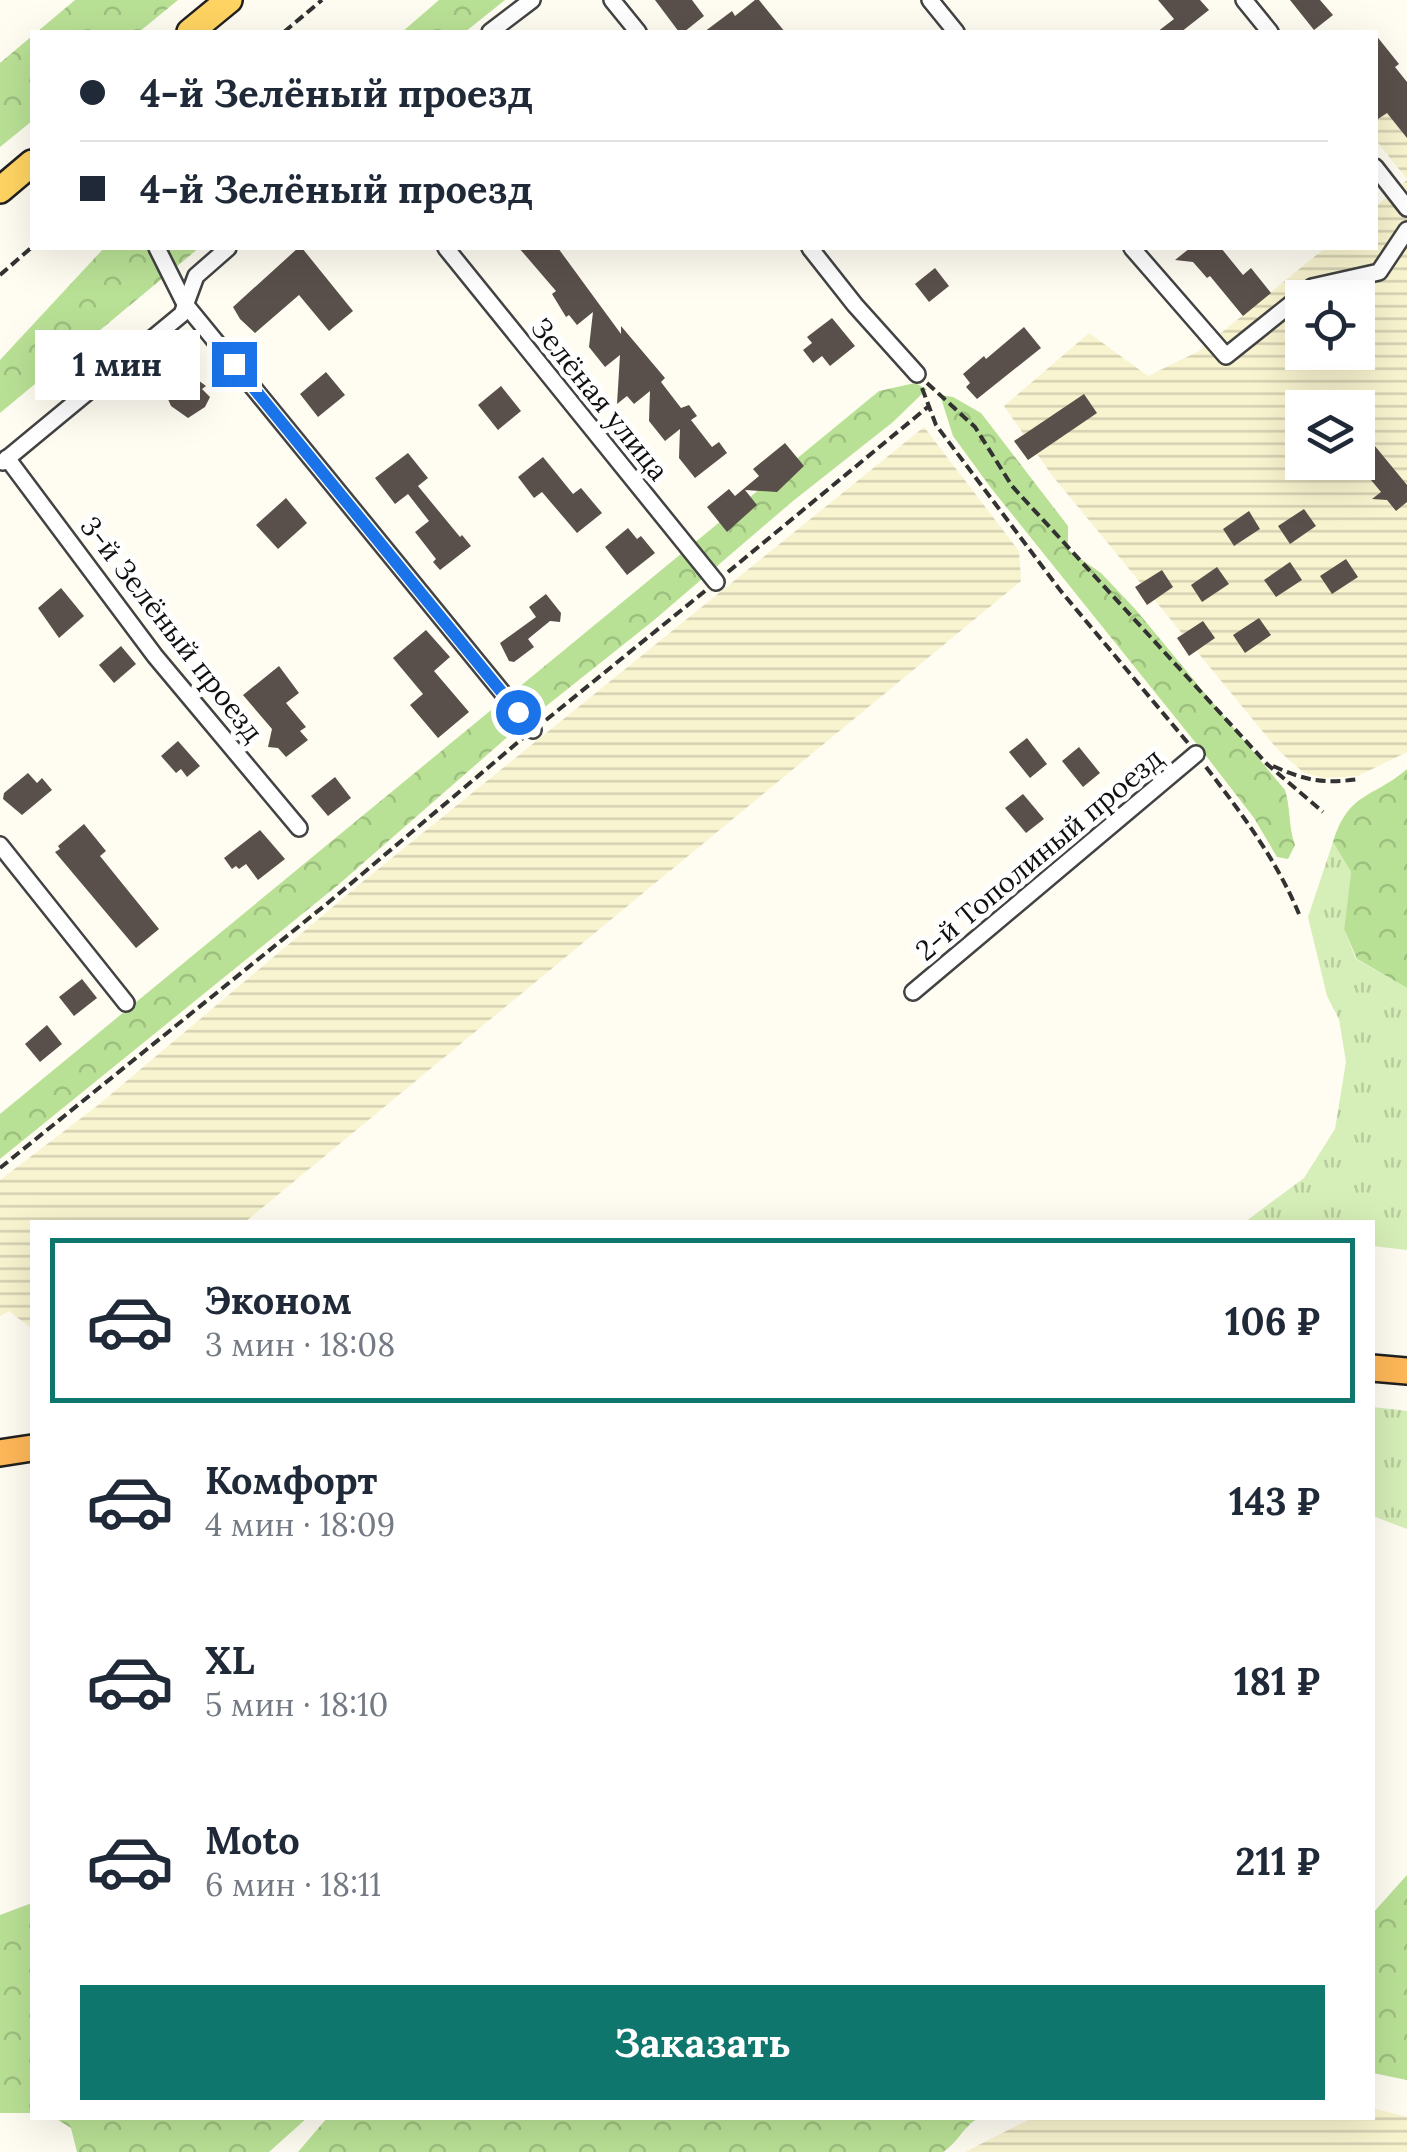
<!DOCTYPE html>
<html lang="ru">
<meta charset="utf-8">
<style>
:root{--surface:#fff;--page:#f2f2f3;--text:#1f2937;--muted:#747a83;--line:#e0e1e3;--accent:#0f766e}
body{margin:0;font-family:Lora,serif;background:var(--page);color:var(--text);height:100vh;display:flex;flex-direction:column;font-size:38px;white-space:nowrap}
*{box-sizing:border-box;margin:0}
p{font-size:32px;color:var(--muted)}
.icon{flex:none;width:55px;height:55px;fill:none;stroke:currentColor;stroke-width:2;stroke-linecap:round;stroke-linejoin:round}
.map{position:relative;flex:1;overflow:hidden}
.sheet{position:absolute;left:30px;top:1220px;width:1345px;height:900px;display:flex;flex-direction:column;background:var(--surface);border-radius:0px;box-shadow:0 10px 40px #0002}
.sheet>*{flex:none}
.banner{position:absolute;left:30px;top:30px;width:1348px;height:220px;border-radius:0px;box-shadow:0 10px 40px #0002;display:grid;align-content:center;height:220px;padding:0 50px;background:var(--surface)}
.tools{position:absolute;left:1285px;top:280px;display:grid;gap:20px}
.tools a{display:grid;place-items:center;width:90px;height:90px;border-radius:0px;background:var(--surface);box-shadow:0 10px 40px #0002;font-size:50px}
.end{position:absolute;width:45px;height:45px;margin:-22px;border:12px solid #1a73e8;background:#fff;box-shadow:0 0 0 5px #fff}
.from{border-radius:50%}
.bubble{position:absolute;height:70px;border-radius:0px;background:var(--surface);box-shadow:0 10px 40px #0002;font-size:32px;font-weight:700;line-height:70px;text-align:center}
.banner b{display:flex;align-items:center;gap:35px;height:95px;font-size:38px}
.banner b+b{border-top:2px solid var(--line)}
.banner i{width:25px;height:25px;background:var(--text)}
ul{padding:18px 0 0;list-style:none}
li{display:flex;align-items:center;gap:30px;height:165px;margin:0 20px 15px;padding:0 30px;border:5px solid transparent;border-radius:0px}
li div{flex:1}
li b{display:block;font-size:38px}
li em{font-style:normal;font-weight:700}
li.active{border-color:var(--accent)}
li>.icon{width:90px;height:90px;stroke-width:1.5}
.cta{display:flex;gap:20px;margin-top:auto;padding:20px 50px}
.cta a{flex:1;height:115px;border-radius:0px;background:var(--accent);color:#fff;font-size:40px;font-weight:700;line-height:115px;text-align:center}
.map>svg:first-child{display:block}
.farmland{fill:url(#farmland-rules);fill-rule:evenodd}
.grass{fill:url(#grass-tufts)}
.forest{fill:url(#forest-crowns)}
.building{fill:#5a504b}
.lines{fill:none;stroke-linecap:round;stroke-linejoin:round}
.minor-casing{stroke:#434343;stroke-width:20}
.primary-casing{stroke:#212121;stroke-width:30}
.trunk-casing{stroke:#212121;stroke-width:30}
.path{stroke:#323232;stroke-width:4;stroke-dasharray:10 5;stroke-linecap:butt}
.minor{stroke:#fff;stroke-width:15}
.primary{stroke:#ffd462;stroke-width:25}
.trunk{stroke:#ffb859;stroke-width:25}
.route{stroke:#1a73e8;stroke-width:12}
.labels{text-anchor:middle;stroke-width:10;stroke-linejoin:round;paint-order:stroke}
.street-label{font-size:28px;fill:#101010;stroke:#fff}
</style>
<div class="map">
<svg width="1407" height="2152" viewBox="0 0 1407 2152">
<defs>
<pattern id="farmland-rules" width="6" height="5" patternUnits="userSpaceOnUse" patternTransform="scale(2.5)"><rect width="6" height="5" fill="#f8f4cf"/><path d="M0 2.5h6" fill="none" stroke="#d4d0b1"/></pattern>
<pattern id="grass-tufts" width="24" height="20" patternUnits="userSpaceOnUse" patternTransform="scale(2.5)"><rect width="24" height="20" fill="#d6eeb7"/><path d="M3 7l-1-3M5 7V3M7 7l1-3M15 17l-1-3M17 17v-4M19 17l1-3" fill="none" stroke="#b7cb9c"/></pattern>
<pattern id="forest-crowns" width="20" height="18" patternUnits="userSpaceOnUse" patternTransform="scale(2.5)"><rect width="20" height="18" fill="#b9e195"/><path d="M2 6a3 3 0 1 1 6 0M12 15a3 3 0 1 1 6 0" fill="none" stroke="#9ec07f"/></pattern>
</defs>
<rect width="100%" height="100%" fill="#fffcf2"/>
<g class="farmland">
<polygon points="1407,97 1407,179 1375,139 1375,117"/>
<path d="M1407,180V752L1358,776L1324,778L1304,773L1278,750L1051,474L1004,406L1089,333L1148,376L1199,351L1325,248H1375V207ZM1302,298H1358V352H1302ZM1302,408H1358V462H1302Z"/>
<polygon points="924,427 1019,551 1021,581 245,1222 32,1222 32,1329 9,1311 0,1316 0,1180 97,1106 366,879"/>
<polygon points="1373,2108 1407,2117 1407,2152 965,2152 1032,2118 1372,2118"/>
</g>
<g class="grass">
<polygon points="1333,842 1351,872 1344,929 1356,959 1407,988 1407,1250 1373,1246 1372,1222 1245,1222 1304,1178 1335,1129 1346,1062 1339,1019 1327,996 1308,917"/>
<polygon points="1373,1407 1407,1411 1407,1529 1373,1516"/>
</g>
<g class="forest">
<polygon points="75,0 178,0 139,32 37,32"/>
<polygon points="439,0 505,0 465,32 402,32"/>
<polygon points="32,36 32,121 0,147 0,63"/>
<polygon points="104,248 199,248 0,413 0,360"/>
<polygon points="915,383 927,389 893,422 793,501 653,621 511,734 338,885 0,1159 0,1114 879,391"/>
<path d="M940,395L953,397L981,413L1068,526V550L1101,573L1136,610L1285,790C1291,809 1288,826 1295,845L1288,859L1277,857L1254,818L1203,752L991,488L953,436Z"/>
<path d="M1407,769V988L1357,959L1344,929L1351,872L1333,842C1349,791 1372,799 1407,769Z"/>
<polygon points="1407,1875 1407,2080 1373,2073 1372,1914"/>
<polygon points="32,1903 32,2113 0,2113 0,1915"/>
<polygon points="55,2118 307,2118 269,2152 77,2152 71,2128"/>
<path d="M327,2118H979C964,2125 958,2143 943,2152H298Z"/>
</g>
<g class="building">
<polygon points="655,0 692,0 704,16 684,32 679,32"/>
<polygon points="755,0 759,0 785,32 704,32 732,11 735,16"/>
<polygon points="1158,0 1200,0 1209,10 1181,32 1157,32 1174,19"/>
<polygon points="1290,0 1320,0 1333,15 1314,30"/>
<polygon points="1375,34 1399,64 1395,67 1407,82 1407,138 1387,113 1375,121"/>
<polygon points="298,248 302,248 353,311 329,331 299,295 255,333 240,319 233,307"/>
<polygon points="519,248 558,248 621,334 621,326 665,378 661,382 681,408 689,405 697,416 691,420 712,447 719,442 727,453 695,478 679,458 680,429 665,441 649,421 650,391 634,404 627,396 617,404 620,355 605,367 589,347 593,312 577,325 569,315 566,317 552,294 556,291"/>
<polygon points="1190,248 1221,248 1243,275 1251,268 1271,293 1243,316 1210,276 1207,278 1193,262 1175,260"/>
<polygon points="935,268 949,286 929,302 915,284"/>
<polygon points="832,318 855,346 830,366 822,356 813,363 803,350 812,343 807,337"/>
<polygon points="1024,327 1041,348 977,399 966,387 970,383 963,374 984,356 986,359"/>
<polygon points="183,369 206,386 202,389 210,397 205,407 188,418 171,406 164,390"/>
<polygon points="326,372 345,395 318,417 300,394"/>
<polygon points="501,386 521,411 498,430 478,405"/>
<polygon points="1084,394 1097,413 1028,460 1014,441"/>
<polygon points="1370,440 1407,485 1407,502 1396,511 1387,500 1372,499 1381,492 1366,474 1360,473 1358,451"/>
<polygon points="785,443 804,466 777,492 745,490 757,505 727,532 707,507 729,489 735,496 759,476 753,469"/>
<polygon points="408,453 428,478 418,486 460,537 462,535 471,546 440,570 433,562 436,559 415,532 429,521 408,494 395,504 375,478"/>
<polygon points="543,457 573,494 581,488 602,513 577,533 542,492 534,498 518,477"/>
<polygon points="286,498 307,523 278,549 256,525"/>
<polygon points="1304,509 1316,526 1290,544 1278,526"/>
<polygon points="1249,511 1260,529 1234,546 1223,529"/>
<polygon points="628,528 637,539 641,536 655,553 627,575 605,547"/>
<polygon points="1346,559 1358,577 1332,594 1320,576"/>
<polygon points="1290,562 1302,580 1276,597 1264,580"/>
<polygon points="1217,567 1229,584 1202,602 1191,585"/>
<polygon points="1162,570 1173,587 1147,605 1135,587"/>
<polygon points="61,588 84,616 59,638 38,608"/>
<polygon points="546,594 561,613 560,622 550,621 528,639 534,647 514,662 509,661 500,643 536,617 529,607"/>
<polygon points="1259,618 1271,635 1245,653 1233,635"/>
<polygon points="1203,621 1215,638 1189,656 1177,638"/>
<polygon points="426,630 450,657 434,671 469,712 438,738 410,705 423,694 393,658"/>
<polygon points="121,646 136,664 114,683 99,665"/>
<polygon points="279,666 299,693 286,703 306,727 300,731 308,740 286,757 278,748 268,747 272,729 243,695"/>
<polygon points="1027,738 1047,764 1030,778 1009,752"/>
<polygon points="178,741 200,766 187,777 181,769 176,773 161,756"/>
<polygon points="1079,747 1100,773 1083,787 1062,761"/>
<polygon points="28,773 37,783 42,778 52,790 22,815 3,799 4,793"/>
<polygon points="335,777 351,798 328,816 311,796"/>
<polygon points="1023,794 1044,819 1026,833 1005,808"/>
<polygon points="84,824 106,851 100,856 159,929 136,948 55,852 60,849 58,846"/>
<polygon points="260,830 285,859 258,880 246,864 239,869 236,866 232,869 224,858"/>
<polygon points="82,979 97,998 74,1016 59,997"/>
<polygon points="47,1025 62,1044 40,1062 25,1044"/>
</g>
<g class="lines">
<defs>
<g id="minor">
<polyline points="612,0 638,32"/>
<polyline points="930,0 956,32"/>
<polyline points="1244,0 1270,32"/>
<polyline points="490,32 532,0"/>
<polyline points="1375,167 1407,208"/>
<polyline points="157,248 185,304 533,730"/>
<polyline points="446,248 716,582"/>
<polyline points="810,248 855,305 917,374"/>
<polyline points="1132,248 1226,356 1312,287 1379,272 1407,230"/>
<polyline points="7,458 155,656 299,828"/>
<polyline points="3,462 182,314 196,276 228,248"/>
<polyline points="0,845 126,1003"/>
<polyline points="913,992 1196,754"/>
</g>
<g id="primary">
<polyline points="190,32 229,0"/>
<polyline points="0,190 32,163"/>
</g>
<g id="trunk">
<polyline points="1372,1368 1407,1371"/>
<polyline points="0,1453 32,1448"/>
</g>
</defs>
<use href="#minor" class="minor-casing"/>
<use href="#primary" class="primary-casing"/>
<use href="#trunk" class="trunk-casing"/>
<g class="path">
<polyline points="284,32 322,0"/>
<polyline points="0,275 32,247"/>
<polyline points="927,383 975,427 1012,486 1267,764 1323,812"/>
<polyline points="922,388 936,425 1060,590 1188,743"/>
<polyline points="728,572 929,406"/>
<polyline points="546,720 705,591"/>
<path d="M1273,766C1307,781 1323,784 1360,779"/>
<path d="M1206,767C1242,814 1276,859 1299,914"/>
<polyline points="0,1168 329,902 523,738"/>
</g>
<use href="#minor" class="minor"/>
<use href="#primary" class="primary"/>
<use href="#trunk" class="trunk"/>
</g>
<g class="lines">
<polyline class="route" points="234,364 518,712"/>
</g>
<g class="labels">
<g class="street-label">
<text transform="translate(600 399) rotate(51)" y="10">Зелёная улица</text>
<text transform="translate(172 629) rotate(52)" y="10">3-й Зелёный проезд</text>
<text transform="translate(1039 854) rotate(-40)" y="10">2-й Тополиный проезд</text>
</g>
</g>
</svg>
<div class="tools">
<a><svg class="icon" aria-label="locate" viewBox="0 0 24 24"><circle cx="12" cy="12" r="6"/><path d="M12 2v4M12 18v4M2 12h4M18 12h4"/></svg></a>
<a><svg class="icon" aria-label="layers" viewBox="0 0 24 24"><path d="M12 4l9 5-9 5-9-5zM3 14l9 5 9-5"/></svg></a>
</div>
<i class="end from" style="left:518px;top:712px"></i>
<i class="end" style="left:234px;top:364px"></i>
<div class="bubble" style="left:35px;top:330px;width:165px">1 мин</div>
<div class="banner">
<b><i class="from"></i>4-й Зелёный проезд</b>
<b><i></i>4-й Зелёный проезд</b>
</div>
<section class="sheet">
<ul>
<li class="active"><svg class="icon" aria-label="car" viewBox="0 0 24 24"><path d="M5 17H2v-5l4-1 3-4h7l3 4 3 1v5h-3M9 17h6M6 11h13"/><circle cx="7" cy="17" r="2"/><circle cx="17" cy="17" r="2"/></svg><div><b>Эконом</b><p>3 мин · 18:08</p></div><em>106 ₽</em></li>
<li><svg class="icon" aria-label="car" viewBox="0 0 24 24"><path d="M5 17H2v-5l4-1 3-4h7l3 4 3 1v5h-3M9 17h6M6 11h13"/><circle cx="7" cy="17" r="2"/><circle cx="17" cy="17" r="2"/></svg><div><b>Комфорт</b><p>4 мин · 18:09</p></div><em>143 ₽</em></li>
<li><svg class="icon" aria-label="car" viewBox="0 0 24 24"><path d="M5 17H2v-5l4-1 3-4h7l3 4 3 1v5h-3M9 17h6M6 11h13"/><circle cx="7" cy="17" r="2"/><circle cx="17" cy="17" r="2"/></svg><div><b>XL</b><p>5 мин · 18:10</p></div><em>181 ₽</em></li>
<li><svg class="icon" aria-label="car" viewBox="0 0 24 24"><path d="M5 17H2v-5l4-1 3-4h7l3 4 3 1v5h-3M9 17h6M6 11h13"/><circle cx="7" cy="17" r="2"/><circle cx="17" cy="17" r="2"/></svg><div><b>Moto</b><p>6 мин · 18:11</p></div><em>211 ₽</em></li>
</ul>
<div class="cta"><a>Заказать</a></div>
</section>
</div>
